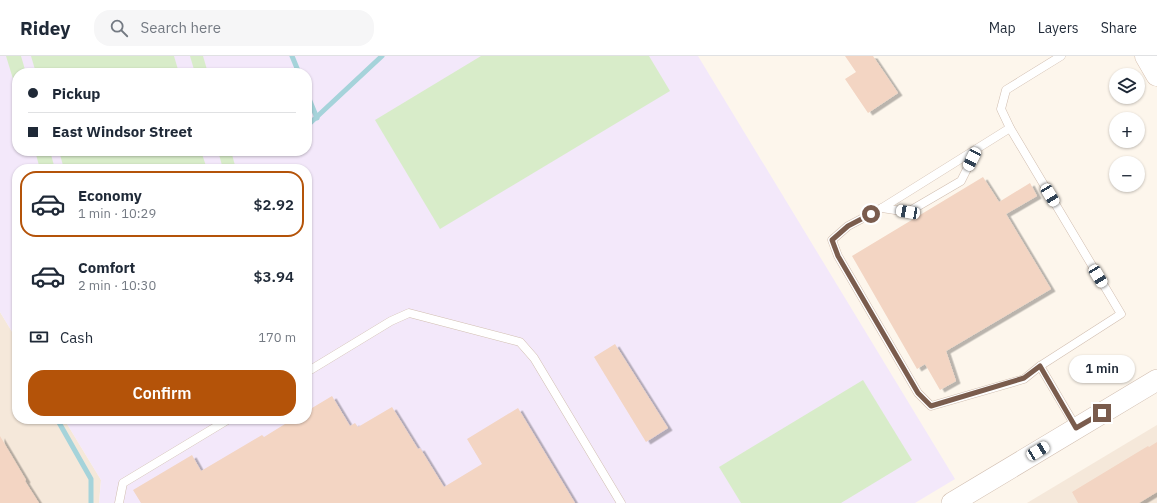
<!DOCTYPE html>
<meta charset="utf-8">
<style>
:root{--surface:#fff;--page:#f6f6f7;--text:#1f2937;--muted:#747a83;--line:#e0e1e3;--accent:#b45309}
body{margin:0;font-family:"IBM Plex Sans",sans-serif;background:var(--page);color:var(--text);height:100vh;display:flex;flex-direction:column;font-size:15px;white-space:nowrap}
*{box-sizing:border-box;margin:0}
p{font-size:13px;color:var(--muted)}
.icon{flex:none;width:22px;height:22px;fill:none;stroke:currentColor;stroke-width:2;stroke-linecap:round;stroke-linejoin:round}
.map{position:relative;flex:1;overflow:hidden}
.details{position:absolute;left:12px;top:108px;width:300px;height:260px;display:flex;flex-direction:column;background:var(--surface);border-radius:16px;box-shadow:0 1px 3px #0004}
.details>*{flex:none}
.banner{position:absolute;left:12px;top:12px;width:300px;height:88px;border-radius:16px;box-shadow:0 1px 3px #0004;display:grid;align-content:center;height:88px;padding:0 16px;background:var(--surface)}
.fabs{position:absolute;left:1109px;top:12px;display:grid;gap:8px}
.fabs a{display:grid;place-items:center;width:36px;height:36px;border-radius:50%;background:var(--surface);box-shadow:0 1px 3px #0004;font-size:20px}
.end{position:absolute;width:18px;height:18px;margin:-9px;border:5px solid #7a5c4d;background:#fff;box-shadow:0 0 0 2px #fff}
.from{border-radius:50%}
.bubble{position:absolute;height:28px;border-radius:14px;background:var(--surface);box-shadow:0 1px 3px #0004;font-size:13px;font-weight:600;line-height:28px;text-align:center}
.car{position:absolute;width:12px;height:24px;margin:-12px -6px;border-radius:5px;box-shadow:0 0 3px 1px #0007;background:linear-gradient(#fff 24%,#345 0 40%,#fff 0 76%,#345 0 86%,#fff 0)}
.banner b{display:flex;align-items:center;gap:14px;height:38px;font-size:15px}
.banner b+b{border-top:1px solid var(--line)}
.banner i{width:10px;height:10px;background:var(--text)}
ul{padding:7px 0 0;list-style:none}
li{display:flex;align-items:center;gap:12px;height:66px;margin:0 8px 6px;padding:0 8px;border:2px solid transparent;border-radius:16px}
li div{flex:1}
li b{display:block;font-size:15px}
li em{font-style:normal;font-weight:600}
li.active{border-color:var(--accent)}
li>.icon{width:36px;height:36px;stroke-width:1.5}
.pay{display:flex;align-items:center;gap:10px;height:44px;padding:0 16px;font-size:15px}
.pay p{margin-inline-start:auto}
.action{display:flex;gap:8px;margin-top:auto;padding:8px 16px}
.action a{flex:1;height:46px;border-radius:16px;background:var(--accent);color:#fff;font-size:16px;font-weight:600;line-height:46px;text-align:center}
header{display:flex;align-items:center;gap:24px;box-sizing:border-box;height:56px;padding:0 20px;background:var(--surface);border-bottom:1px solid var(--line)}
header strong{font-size:19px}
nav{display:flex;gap:22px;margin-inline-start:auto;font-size:14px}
.search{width:280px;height:36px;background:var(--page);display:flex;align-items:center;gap:10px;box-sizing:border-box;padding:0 14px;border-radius:16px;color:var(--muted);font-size:15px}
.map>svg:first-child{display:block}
.residential{fill:#f5e8da}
.education{fill:#f3e8fa;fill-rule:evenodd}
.green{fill:#d8ecc9}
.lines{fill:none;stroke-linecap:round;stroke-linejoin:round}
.stream{stroke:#a5d3da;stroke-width:5}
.building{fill:#f3d5c3;filter:url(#shadow)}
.service-casing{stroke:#d1beb0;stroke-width:9}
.tertiary-casing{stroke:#d1beb0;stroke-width:22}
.secondary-casing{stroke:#d6c0b0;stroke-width:23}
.service{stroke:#fff;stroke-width:8}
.tertiary{stroke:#fff;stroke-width:21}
.secondary{stroke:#fff;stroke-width:22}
.route{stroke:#7a5c4d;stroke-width:5}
</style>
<header>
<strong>Ridey</strong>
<div class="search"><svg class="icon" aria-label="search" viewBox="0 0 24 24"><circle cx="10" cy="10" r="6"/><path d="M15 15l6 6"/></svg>Search here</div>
<nav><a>Map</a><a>Layers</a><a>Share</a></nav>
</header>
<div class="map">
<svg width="1157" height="447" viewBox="0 0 1157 447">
<defs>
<filter id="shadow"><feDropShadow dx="4.5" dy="2.5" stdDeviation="0" flood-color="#0004"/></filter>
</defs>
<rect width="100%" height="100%" fill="#fdf6ec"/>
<g class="residential">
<polygon points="0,256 17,284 17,363 64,363 101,424 99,447 0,447"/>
<polygon points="1157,369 1157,447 1027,447"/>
</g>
<path class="education" d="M0,0H698L955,423L915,447H99L101,424L64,363H307V113H17V284L0,256ZM17,17H307V95H17Z"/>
<g class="green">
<polygon points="6,0 21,0 26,17 17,17 17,36"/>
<polygon points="31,0 174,0 179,17 36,17"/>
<polygon points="190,0 203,0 208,17 195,17"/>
<polygon points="481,0 649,0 670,35 440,173 375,64"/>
<polygon points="35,95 50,95 55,113 40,113"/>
<polygon points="59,95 201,95 207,113 64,113"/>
<polygon points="218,95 231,95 236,113 223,113"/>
<polygon points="863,324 912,404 841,447 741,447 719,411"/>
</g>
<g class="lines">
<g class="stream">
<polyline points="292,0 299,17"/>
<polyline points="307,38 317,62"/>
<polyline points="307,70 382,0"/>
<polyline points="57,363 91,423 91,447"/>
</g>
</g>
<g class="building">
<polygon points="845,0 873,0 898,37 868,57 845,23 856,16"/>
<polygon points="983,121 999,146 1030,127 1037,140 1006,158 1051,233 946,295 956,325 940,334 925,308 917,313 852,200"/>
<polygon points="615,288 668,372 646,386 594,301"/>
<polygon points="332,340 350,370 355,367 358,371 392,351 418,393 420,392 444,431 482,408 467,383 518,352 575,447 141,447 133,434 192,399 201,415 262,379 264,381 293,363 307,363 307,355"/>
<polygon points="0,380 26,424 25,425 39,447 0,447"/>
<polygon points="1157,386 1157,436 1139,447 1078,447 1072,436 1148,390 1149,391"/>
</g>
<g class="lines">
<defs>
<g id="service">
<polyline points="1061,0 1006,34 1001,53 1010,72 1121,258 1040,310 1076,371"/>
<polyline points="1010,72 882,152 848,170 832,184 838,200 918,337 931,350 1024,323 1040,310"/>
<polyline points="882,152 908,156 961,125 977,93"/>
<polyline points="307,316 391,265 409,257 520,286 534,302 621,447"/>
<polyline points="119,447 123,427 229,363"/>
</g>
<polyline id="tertiary" points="952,447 1157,324"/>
<polyline id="secondary" points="1146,0 1157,19"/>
</defs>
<use href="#service" class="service-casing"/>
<use href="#tertiary" class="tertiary-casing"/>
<use href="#secondary" class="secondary-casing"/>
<use href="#service" class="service"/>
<use href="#tertiary" class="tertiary"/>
<use href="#secondary" class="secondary"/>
</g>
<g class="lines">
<polyline class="route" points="871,158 848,170 832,184 838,200 918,337 931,350 1024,322 1040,310 1076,372 1102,357"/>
</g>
</svg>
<div class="fabs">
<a><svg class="icon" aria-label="layers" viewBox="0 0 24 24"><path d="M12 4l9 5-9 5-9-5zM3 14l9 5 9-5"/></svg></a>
<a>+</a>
<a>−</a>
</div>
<i class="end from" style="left:871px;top:158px"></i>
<i class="end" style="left:1102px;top:357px"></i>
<div class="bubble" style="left:1069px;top:299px;width:66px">1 min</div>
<i class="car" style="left:972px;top:103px;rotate:207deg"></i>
<i class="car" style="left:1050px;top:139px;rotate:149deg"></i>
<i class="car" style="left:908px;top:156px;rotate:280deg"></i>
<i class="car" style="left:1098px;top:220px;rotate:149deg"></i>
<i class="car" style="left:1038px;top:395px;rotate:59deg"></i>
<div class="banner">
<b><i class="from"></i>Pickup</b>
<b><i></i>East Windsor Street</b>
</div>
<section class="details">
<ul>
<li class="active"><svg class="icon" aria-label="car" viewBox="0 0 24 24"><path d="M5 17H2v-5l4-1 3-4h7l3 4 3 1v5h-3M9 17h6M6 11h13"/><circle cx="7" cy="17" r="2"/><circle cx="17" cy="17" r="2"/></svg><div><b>Economy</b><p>1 min · 10:29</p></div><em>$2.92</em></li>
<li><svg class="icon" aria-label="car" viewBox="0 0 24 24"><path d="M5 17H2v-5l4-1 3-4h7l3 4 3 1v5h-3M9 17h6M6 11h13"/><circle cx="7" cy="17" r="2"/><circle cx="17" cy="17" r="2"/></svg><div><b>Comfort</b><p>2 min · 10:30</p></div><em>$3.94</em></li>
</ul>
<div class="pay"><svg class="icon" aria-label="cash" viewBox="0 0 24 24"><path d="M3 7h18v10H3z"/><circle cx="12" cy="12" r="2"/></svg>Cash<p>170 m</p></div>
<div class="action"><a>Confirm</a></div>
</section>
</div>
